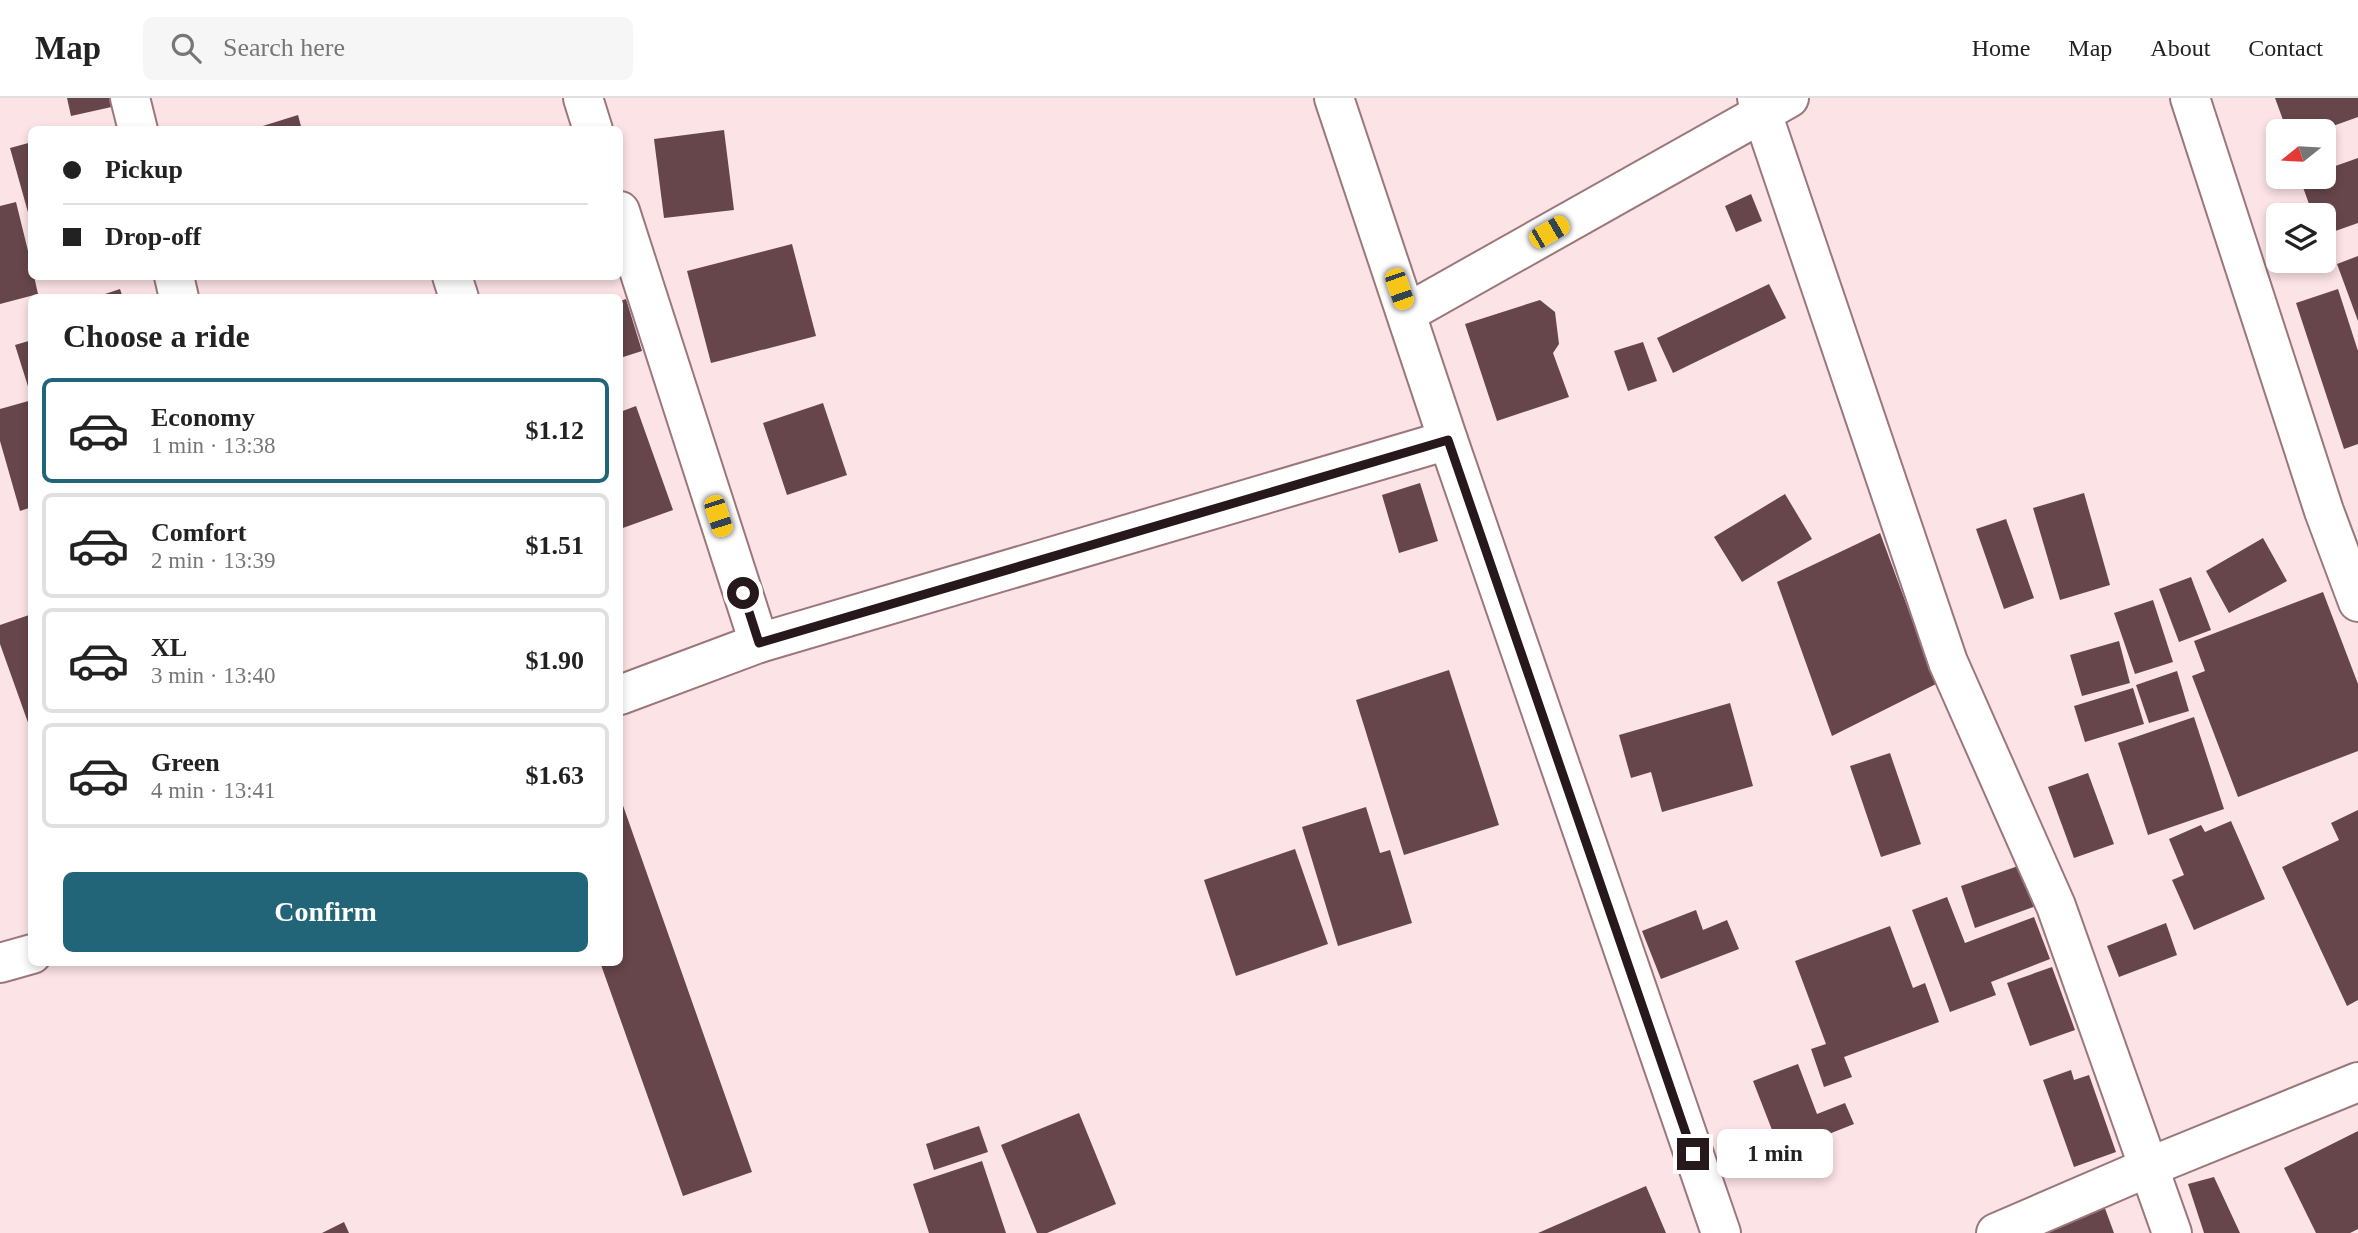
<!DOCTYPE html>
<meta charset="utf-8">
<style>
:root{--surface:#fff;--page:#f6f6f6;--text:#222;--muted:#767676;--line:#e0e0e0;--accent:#226578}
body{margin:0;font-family:Georgia,serif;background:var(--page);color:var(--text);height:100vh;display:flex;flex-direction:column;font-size:26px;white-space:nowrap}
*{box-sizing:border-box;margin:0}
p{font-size:23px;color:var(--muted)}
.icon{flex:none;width:38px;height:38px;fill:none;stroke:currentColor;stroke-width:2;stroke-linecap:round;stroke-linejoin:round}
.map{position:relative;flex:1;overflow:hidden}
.side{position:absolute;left:28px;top:196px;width:595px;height:672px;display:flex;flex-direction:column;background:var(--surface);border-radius:10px;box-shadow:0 4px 10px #0003}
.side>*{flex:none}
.hud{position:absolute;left:28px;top:28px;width:595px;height:154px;border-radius:10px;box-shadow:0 4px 10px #0003;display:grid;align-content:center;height:154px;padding:0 35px;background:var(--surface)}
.needle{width:46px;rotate:252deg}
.buttons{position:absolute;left:2266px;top:21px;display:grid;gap:14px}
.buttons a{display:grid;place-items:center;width:70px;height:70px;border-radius:10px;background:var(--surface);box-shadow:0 4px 10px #0003;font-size:35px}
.end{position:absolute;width:32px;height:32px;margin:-16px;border:9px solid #27191b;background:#fff;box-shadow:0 0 0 4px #fff}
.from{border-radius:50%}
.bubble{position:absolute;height:49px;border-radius:10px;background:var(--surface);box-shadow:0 4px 10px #0003;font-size:23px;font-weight:800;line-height:49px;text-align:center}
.car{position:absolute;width:21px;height:42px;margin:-21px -10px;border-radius:9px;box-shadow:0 0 5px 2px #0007;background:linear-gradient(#f5c518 24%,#345 0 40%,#f5c518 0 76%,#345 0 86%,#f5c518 0)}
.hud b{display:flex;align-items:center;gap:24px;height:66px;font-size:26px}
.hud b+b{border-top:2px solid var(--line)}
.hud i{width:18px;height:18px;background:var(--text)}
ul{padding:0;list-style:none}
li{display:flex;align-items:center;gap:21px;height:105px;margin:0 14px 10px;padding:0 21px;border:4px solid var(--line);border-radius:10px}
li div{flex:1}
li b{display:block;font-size:26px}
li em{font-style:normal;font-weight:800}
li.current{border-color:var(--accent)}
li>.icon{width:63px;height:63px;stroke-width:1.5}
h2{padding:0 35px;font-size:32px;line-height:84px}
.action{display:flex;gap:14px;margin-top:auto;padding:14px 35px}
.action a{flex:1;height:80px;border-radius:10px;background:var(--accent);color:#fff;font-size:28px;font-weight:800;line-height:80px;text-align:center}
header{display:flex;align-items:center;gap:42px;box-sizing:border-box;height:98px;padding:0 35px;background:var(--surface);border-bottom:2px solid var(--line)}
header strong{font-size:33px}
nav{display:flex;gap:38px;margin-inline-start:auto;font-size:24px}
.search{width:490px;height:63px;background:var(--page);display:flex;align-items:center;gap:18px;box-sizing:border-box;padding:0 24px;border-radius:10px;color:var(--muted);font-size:26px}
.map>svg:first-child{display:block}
.building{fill:#67464b}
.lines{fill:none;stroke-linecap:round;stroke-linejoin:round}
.minor-casing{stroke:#9b777b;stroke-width:42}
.minor{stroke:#fff;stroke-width:38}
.route{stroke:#27191b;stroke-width:9}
</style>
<header>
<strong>Map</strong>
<div class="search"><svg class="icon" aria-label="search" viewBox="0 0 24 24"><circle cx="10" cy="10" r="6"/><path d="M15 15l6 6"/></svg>Search here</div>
<nav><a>Home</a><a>Map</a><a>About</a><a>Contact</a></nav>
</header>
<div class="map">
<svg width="2358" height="1135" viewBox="0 0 2358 1135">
<rect width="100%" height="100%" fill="#fce3e5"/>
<g class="building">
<polygon points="67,0 114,0 116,8 71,18"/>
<polygon points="2275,0 2358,0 2358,19 2319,33 2287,33"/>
<polygon points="298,17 302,32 253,32 253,31"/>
<polygon points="724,32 734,112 664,120 654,41"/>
<polygon points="32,44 32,125 31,125 10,50"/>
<polygon points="2358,60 2358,125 2324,137 2324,117 2313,117 2300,81 2324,79 2324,72"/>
<polygon points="1751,96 1762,123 1736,134 1725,108"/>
<polygon points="16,104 32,169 32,178 34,178 38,196 0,206 0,108"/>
<polygon points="792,146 816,238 711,265 687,173"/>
<polygon points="2358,158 2358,223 2337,166"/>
<polygon points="1769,186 1786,220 1673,275 1657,240"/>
<polygon points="120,191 123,200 96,200 96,199"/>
<polygon points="2338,191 2358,253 2358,346 2344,351 2296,205"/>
<polygon points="626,201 642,253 620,260 620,203"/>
<polygon points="1540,202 1555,214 1559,246 1553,255 1569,299 1497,323 1465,226"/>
<polygon points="32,242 32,298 31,298 15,247"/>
<polygon points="1643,244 1657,283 1628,293 1614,253"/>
<polygon points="32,302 32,409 20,413 0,343 0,311"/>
<polygon points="823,305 847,377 787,397 763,325"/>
<polygon points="636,308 673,412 620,431 620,314"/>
<polygon points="1420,385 1438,443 1399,455 1382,397"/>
<polygon points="2084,395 2110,487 2060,502 2033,410"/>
<polygon points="1785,396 1812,441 1742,484 1714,439"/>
<polygon points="2006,421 2034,500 2004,511 1976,431"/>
<polygon points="1880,435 1936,586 1832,638 1777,484"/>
<polygon points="2263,440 2287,483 2229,515 2206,473"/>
<polygon points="2191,479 2211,532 2179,544 2159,491"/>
<polygon points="2323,494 2358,586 2358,653 2238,699 2192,578 2205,573 2194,543"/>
<polygon points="2153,502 2173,564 2135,576 2114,515"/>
<polygon points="32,516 32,633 31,633 0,546 0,527"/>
<polygon points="2119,543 2130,585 2082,598 2070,557"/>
<polygon points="1449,572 1499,727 1404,757 1356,602"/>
<polygon points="2177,573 2189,613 2149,625 2136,587"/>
<polygon points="2133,590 2144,626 2085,644 2074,608"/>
<polygon points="1730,605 1753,688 1662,714 1651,674 1631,680 1619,637"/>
<polygon points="2194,619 2224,711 2148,737 2118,645"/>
<polygon points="1890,655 1921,746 1881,759 1850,668"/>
<polygon points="2088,675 2114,746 2074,760 2048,689"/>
<polygon points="620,699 752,1074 683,1098 600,864 620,864"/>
<polygon points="1366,709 1380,755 1390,752 1412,825 1338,848 1302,729"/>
<polygon points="2358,712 2358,902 2347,908 2282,769 2339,742 2331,725"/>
<polygon points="2231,723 2265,801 2194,832 2172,782 2184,777 2169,741 2201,727 2205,734"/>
<polygon points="1295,751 1328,846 1236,878 1204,782"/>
<polygon points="2021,767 2036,808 1975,830 1961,788"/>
<polygon points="1947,799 1965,845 2034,819 2050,861 1991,884 1996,897 1950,914 1912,812"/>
<polygon points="1696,812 1703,832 1727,822 1739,851 1661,881 1642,833"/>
<polygon points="2166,825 2177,857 2119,879 2107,848"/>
<polygon points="1890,828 1913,890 1925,885 1939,924 1844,959 1852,979 1824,989 1811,951 1826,946 1795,863"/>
<polygon points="2052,869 2075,932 2030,948 2007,885"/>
<polygon points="1798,966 1817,1016 1845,1005 1854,1026 1781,1055 1753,983"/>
<polygon points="2071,972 2074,982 2089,977 2116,1054 2074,1069 2043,982"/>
<polygon points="1079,1015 1116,1106 1047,1135 1037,1135 1001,1047"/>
<polygon points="979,1028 988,1054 934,1072 926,1046"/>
<polygon points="2358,1033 2358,1131 2350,1135 2316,1135 2284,1070"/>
<polygon points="982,1063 1006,1135 929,1135 913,1086"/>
<polygon points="2214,1079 2240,1135 2204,1135 2188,1086"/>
<polygon points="1646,1088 1666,1135 1538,1135"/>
<polygon points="2103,1105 2114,1135 2022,1135"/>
<polygon points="344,1124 349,1135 322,1135"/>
</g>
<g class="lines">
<defs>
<g id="minor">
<polyline points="130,0 138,32"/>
<polyline points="583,0 593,32"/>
<polyline points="1334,0 1448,342 1721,1135"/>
<polyline points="1757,0 1948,564 2056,808 2172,1135"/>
<polyline points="2190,0 2324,413 2358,504"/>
<polyline points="620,113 759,545"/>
<polyline points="174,178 179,200"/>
<polyline points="452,178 459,200"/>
<polyline points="1407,215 1789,0"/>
<polyline points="620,597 759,545 1448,342"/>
<polyline points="0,865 32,856"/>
<polyline points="1996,1135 2149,1069 2358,984"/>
</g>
</defs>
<use href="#minor" class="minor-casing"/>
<use href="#minor" class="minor"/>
</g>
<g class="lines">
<polyline class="route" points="743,495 759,545 1448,342 1693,1056"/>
</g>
</svg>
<div class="buttons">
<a><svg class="needle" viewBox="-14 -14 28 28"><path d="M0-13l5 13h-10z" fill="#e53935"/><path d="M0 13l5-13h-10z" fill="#767676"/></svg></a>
<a><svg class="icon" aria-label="layers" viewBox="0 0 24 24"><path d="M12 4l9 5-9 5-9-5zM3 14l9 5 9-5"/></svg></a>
</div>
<i class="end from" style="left:743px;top:495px"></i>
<i class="end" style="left:1693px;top:1056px"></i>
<div class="bubble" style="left:1717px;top:1031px;width:116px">1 min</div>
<i class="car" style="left:1549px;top:134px;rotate:60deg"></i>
<i class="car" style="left:1399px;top:191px;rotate:161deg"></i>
<i class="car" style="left:718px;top:418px;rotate:162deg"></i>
<div class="hud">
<b><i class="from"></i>Pickup</b>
<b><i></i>Drop-off</b>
</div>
<section class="side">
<h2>Choose a ride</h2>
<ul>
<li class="current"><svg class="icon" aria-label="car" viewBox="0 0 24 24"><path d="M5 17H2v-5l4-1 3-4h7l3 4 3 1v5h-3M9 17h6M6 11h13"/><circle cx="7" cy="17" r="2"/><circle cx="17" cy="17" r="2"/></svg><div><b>Economy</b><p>1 min · 13:38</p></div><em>$1.12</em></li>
<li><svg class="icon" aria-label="car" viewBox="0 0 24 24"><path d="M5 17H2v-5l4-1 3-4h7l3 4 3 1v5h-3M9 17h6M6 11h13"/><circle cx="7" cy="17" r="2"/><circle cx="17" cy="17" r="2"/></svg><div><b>Comfort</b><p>2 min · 13:39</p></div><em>$1.51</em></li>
<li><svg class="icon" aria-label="car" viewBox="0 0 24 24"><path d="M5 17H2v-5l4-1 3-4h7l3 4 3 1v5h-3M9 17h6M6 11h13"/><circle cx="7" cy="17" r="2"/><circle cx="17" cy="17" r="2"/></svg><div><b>XL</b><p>3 min · 13:40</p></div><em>$1.90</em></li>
<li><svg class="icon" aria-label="car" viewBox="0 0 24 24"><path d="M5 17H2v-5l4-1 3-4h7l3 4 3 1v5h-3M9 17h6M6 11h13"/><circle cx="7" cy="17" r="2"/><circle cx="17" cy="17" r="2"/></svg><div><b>Green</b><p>4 min · 13:41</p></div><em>$1.63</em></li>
</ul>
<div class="action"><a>Confirm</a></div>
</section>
</div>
